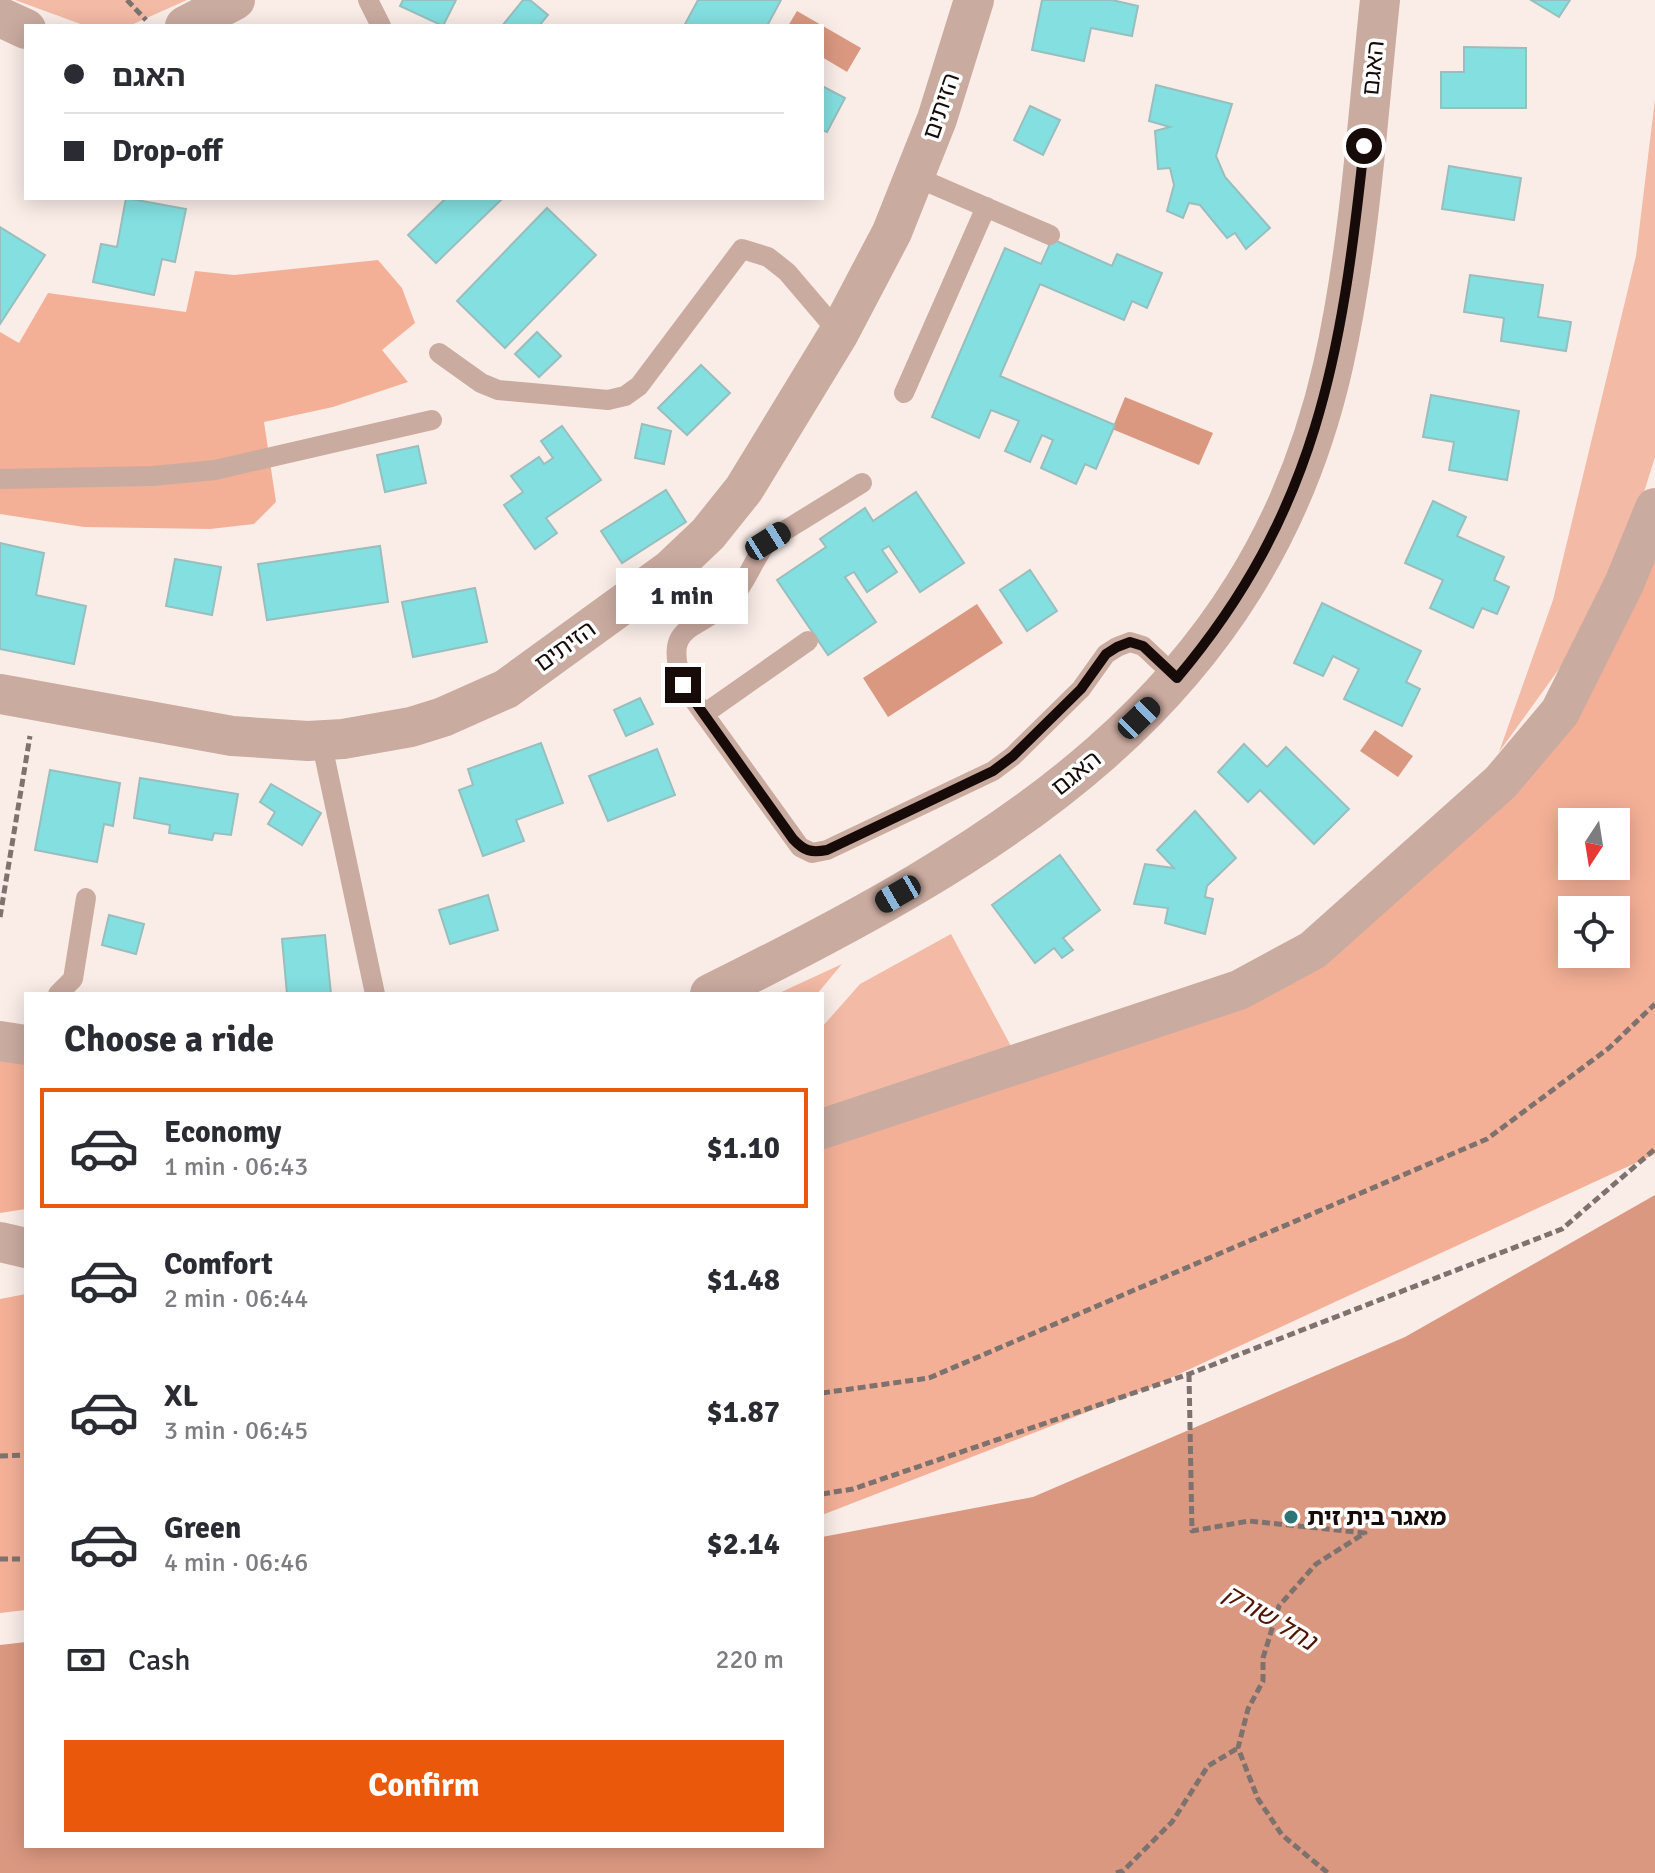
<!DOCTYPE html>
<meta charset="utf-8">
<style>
:root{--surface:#fff;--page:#f7f7f7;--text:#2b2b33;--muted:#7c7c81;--line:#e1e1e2;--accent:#ea580c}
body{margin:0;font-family:Signika,"Noto Sans Hebrew",sans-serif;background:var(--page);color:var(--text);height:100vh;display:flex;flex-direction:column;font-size:30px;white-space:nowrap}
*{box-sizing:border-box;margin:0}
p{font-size:26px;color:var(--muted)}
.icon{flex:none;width:44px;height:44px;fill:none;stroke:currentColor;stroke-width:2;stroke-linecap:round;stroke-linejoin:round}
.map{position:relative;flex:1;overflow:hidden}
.panel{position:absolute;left:24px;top:992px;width:800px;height:856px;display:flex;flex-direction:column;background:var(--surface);border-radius:0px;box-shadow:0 4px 20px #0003}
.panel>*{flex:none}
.banner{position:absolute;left:24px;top:24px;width:800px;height:176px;border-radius:0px;box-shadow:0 4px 20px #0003;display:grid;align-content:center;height:176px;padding:0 40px;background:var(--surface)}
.needle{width:52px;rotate:192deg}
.tools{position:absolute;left:1558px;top:808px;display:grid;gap:16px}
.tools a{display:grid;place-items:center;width:72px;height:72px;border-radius:0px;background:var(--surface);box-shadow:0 4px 20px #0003;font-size:40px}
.end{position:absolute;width:36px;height:36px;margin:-18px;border:10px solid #160b08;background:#fff;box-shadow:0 0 0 4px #fff}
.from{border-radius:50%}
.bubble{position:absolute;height:56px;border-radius:0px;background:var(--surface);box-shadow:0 4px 20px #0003;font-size:26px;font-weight:700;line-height:56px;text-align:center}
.car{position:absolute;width:24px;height:48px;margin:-24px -12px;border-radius:10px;box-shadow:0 0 6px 2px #0007;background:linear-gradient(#222 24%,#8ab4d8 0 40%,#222 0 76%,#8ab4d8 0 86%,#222 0)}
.banner b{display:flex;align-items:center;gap:28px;height:76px;font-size:30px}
.banner b+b{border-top:2px solid var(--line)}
.banner i{width:20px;height:20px;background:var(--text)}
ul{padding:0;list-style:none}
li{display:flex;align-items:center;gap:24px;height:120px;margin:0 16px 12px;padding:0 24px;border:4px solid transparent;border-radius:0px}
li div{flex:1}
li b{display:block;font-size:30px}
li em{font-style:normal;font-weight:700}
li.selected{border-color:var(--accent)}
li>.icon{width:72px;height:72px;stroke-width:1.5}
h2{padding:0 40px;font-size:36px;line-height:96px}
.pay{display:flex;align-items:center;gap:20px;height:88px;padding:0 40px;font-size:30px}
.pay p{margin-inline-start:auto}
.action{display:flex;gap:16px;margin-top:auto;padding:16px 40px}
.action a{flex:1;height:92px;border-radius:0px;background:var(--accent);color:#fff;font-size:32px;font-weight:700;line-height:92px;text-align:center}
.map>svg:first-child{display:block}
.green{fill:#f3baa5}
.forest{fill:#f4b097;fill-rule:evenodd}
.water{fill:#db9880}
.building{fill:#84dfe0;stroke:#98bebe;stroke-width:2}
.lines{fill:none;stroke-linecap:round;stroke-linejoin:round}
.path{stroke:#7e726e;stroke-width:5;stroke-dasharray:8 4;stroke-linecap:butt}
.lane{stroke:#caaba0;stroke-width:20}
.street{stroke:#caaba0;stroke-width:40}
.route{stroke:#160b08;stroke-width:10}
.poi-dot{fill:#2b7576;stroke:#fff;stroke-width:3}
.labels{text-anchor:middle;stroke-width:7;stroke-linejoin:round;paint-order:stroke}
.street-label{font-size:24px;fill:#160b08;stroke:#fff}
.poi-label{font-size:24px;font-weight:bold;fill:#160b08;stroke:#fff;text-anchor:start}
.water-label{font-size:26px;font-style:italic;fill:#501500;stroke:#fff}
</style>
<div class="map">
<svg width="1655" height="1873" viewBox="0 0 1655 1873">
<rect width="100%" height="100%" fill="#faede8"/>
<g class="green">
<polygon points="15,0 187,0 131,25 86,26"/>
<polygon points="1655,99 1655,457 1635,521 1580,640 1499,752 1553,600 1636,256"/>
<polygon points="951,934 1012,1048 822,1111 822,1027 860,984"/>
<polygon points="842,964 817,994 777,994"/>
</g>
<g class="forest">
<polygon points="378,260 402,288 415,323 382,350 408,382 333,407 264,422 276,502 254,524 210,529 84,527 0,514 0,332 19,343 48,293 186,312 195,271 234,275"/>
<path d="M1655,546V1154L1149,1388L822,1515V1146L1301,974L1479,823ZM1572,822H1616V866H1572ZM1572,910H1616V954H1572Z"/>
<polygon points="0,1057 26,1061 26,1209 0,1213"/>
<polygon points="26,1294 26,1610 0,1613 0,1299"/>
</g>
<g class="water">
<polygon points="797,11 861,48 847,72 822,57 822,26 788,26"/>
<polygon points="1125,397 1213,433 1199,465 1112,429"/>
<polygon points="977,604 1003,643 888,717 863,678"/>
<polygon points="1375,730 1413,756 1398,777 1360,751"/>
<polygon points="1655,1195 1655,1873 0,1873 0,1645 26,1642 26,1846 822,1846 822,1537 1033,1497 1405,1337"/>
</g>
<g class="building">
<polygon points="403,0 456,0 443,26 400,6"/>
<polygon points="523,0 530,0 548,15 539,26 502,26"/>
<polygon points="698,0 781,0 767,26 684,26"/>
<polygon points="1042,0 1112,0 1138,6 1132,36 1091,28 1084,61 1032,50"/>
<polygon points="1531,0 1570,0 1559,17"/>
<polygon points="1464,47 1526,48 1526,108 1441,108 1441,72 1464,72"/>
<polygon points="1156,85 1232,104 1216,156 1225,177 1270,228 1246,249 1235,233 1227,238 1200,205 1189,203 1183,218 1167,211 1174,185 1170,168 1158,169 1155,131 1170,127 1149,121"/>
<polygon points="822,86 845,98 827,132 822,130"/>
<polygon points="1030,106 1060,120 1043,155 1014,140"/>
<polygon points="1449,166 1521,178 1514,220 1442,209"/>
<polygon points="126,198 186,209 175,262 162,259 154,295 93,282 101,244 117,247"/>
<polygon points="446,198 502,199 436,263 408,235"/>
<polygon points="547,208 596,255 505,348 457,301"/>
<polygon points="0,227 45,255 0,324"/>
<polygon points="1052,239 1112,266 1117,254 1162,273 1147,308 1132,301 1124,320 1040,284 1000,376 1115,425 1096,469 1085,464 1076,484 1041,468 1053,440 1042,435 1030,462 1005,451 1019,421 991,410 979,438 932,417 1005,248 1041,264"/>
<polygon points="1470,275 1543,285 1538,317 1571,322 1566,351 1501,341 1504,318 1464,312"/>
<polygon points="537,332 561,356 539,377 515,354"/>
<polygon points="701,365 730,393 687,435 658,408"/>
<polygon points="1431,395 1519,411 1507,480 1449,470 1454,442 1423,437"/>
<polygon points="642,424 671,431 664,464 635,458"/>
<polygon points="562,426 601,480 546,518 557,533 535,549 504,505 523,492 511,476 539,457 544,464 553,458 541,441"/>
<polygon points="418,446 426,483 385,492 377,455"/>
<polygon points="666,490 686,522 622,563 601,531"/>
<polygon points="916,492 964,563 920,592 889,546 882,550 897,572 867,592 854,572 845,577 876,622 828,655 777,580 826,547 820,539 865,508 873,521"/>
<polygon points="1433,501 1466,517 1457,536 1504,557 1494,580 1509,587 1497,614 1482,608 1473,628 1430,608 1443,580 1405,563"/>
<polygon points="0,543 44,553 36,595 86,606 74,664 0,649"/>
<polygon points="380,546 388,602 267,620 258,564"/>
<polygon points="175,559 221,567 212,615 166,606"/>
<polygon points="1030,570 1057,611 1027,631 1000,590"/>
<polygon points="475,588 487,642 413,657 402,602"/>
<polygon points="1322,603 1421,651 1406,682 1420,689 1402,726 1344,699 1359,669 1333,656 1323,676 1294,663"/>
<polygon points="640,698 653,724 626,736 614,710"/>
<polygon points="541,743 563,803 516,820 524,841 483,856 459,790 473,785 468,769"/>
<polygon points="1244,744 1267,767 1286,747 1349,809 1314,844 1260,790 1248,802 1218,772"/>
<polygon points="657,749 675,795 608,821 589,776"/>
<polygon points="50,770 120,783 113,826 104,824 97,862 35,850"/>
<polygon points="140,778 238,794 231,835 214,833 212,840 169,833 170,825 134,818"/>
<polygon points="271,784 321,813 302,845 268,824 275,812 260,802"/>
<polygon points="1195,811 1236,858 1207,886 1205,897 1213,899 1205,934 1165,923 1168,908 1134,904 1145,864 1174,868 1157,850"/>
<polygon points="1060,855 1100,910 1063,938 1073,950 1062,958 1054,948 1035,963 992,905"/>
<polygon points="488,895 498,930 450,944 439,910"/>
<polygon points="109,915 144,924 136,954 102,945"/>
<polygon points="325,935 331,994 287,994 282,939"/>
</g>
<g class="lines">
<g class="path">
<polyline points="127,0 146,20"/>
<polyline points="0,917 30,736"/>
<polyline points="1189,1374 1192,1531 1249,1521 1365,1533 1316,1564 1279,1606 1263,1658 1263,1681 1248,1709 1238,1748 1258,1799 1282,1835 1328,1873"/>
<polyline points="822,1393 929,1378 1487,1139 1609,1048 1655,1004"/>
<polyline points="0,1456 26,1455"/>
<polyline points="822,1494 853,1489 1189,1374 1562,1229 1655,1149"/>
<polyline points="0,1559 26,1559"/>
<polyline points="1116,1873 1123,1871 1172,1822 1208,1766 1238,1748"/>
</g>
<g class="lane">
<polyline points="368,0 381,26"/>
<polyline points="916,177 1050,235"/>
<polyline points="439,353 481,383 498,390 608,400 625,396 639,386 742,249 768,257 787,272 839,333"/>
<polyline points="904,393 986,207"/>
<polyline points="0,479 153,476 215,470 432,420"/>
<path d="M862,483L768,541C753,559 747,583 731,599C698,634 661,620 683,685L800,847L812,853L827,850L993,771L1013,756L1081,689L1106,654L1117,647L1130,642L1143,646L1177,678"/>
<polyline points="704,714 808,641"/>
<polyline points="321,740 375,994"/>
<polyline points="58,994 73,979 86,898"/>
</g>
<g class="street">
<polyline points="0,17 26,29"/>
<polyline points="185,26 235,0"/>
<polyline points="0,694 232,736 308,741 343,739 411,727 443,717 506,689 670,570 708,534 744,489 839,333 892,232 937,119 974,0"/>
<path d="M710,994C998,851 1256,704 1333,366C1360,246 1367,122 1380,0"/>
<polyline points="0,1041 26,1045"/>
<polyline points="822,1129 1239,990 1313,950 1501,782 1560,712 1624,584 1655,508"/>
<polyline points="0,1242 26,1248"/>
</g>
</g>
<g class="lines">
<path class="route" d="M683,685L793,839C804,851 811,853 827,850L993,771L1013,756L1081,689L1106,654L1117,647L1130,642L1143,646L1177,678C1317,512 1342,354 1364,146"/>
</g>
<circle class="poi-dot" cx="1291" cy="1517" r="8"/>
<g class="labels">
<g class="street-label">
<text transform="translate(1373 68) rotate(-84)" y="8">האגם</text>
<text transform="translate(941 106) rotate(-71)" y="8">הזיתים</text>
<text transform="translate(565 646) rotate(-36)" y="8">הזיתים</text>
<text transform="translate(1076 773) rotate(-39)" y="8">האגם</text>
</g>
<g class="poi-label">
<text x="1307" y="1525">מאגר בית זית</text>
</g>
<g class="water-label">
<text transform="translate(1270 1617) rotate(31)" y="9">נחל שורק</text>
</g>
</g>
</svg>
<div class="tools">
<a><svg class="needle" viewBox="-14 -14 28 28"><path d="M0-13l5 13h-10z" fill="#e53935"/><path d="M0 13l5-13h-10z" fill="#7c7c81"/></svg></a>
<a><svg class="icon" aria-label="locate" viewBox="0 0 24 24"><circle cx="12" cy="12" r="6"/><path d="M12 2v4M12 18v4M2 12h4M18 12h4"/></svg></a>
</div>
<i class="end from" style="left:1364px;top:146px"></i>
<i class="end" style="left:683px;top:685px"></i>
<div class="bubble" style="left:616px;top:568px;width:132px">1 min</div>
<i class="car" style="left:768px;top:541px;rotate:58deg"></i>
<i class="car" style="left:1139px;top:718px;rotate:46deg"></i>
<i class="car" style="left:898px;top:894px;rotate:240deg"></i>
<div class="banner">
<b><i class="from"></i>האגם</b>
<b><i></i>Drop-off</b>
</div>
<section class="panel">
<h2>Choose a ride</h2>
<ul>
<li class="selected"><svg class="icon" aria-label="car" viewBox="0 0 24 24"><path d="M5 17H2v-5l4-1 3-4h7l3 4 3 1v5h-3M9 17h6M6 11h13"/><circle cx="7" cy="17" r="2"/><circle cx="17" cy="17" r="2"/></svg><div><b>Economy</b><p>1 min · 06:43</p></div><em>$1.10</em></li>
<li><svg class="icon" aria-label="car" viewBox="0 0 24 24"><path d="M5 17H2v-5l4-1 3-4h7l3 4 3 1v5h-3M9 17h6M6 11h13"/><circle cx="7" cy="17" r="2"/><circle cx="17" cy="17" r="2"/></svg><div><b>Comfort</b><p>2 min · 06:44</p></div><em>$1.48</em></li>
<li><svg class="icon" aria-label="car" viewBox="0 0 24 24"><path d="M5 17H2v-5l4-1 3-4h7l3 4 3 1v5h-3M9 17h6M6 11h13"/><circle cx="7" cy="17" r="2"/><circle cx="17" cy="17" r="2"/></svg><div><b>XL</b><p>3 min · 06:45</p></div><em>$1.87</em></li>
<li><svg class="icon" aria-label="car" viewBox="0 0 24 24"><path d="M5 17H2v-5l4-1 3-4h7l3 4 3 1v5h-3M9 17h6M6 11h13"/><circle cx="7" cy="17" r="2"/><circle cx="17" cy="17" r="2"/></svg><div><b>Green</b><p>4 min · 06:46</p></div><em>$2.14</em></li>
</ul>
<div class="pay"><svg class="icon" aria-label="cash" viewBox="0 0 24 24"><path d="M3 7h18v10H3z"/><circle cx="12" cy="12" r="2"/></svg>Cash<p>220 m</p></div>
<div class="action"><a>Confirm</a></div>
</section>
</div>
